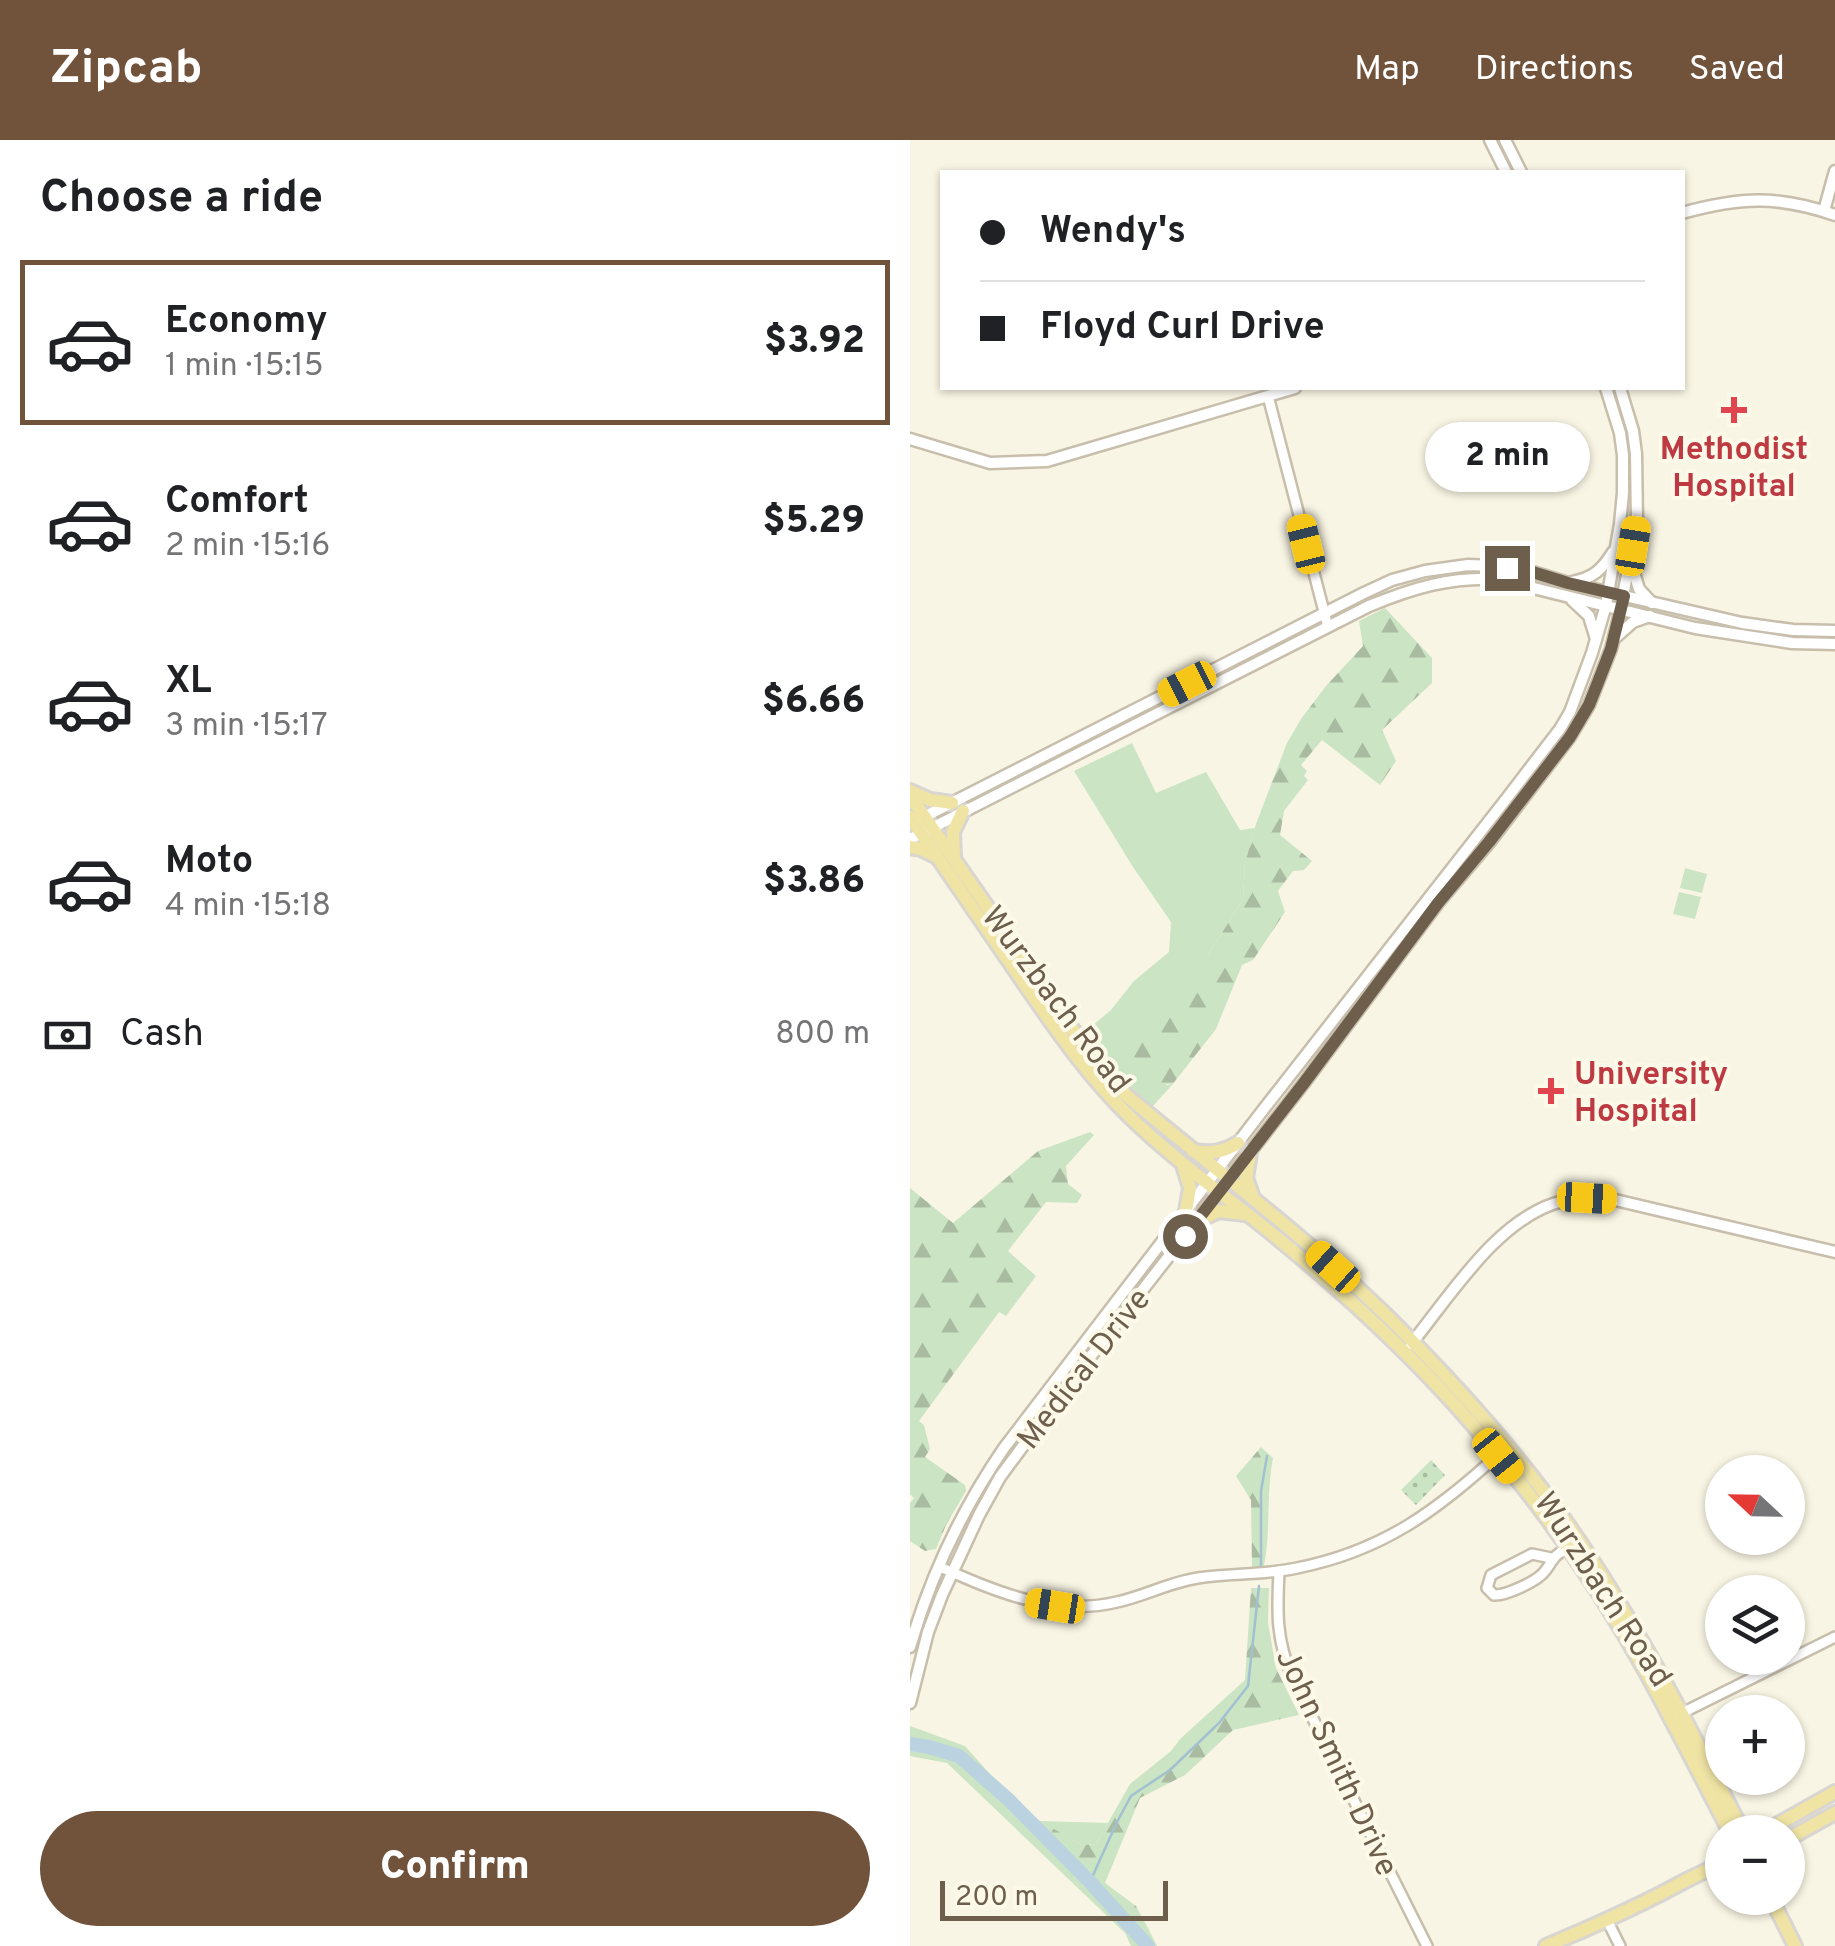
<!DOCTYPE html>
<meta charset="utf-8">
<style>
:root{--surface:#fff;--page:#f6f6f6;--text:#202124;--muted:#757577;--line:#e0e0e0;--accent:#71523b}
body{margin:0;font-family:Overpass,sans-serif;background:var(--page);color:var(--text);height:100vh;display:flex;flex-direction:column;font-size:38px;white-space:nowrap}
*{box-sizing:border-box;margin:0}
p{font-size:32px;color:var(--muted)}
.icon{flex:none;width:55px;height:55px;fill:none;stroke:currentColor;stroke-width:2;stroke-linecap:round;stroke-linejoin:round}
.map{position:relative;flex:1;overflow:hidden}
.side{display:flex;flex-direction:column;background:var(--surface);width:910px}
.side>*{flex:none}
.hud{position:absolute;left:30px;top:30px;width:745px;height:220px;border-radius:0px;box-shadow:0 2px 8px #0004;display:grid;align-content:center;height:220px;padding:0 40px;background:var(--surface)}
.needle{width:65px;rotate:292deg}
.buttons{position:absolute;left:795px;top:1315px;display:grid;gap:20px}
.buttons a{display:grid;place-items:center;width:100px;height:100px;border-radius:50%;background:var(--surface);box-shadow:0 2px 8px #0004;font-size:50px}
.scale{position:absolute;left:30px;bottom:25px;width:228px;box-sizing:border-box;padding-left:10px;border:5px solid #6e5f4d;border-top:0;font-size:28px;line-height:35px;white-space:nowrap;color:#6e5f4d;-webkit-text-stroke:8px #fcf9e9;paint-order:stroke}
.end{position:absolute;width:45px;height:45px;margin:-22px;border:12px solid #6e5f4d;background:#fff;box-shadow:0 0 0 5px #fff}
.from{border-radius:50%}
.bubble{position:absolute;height:70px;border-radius:35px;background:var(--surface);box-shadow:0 2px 8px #0004;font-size:32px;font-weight:800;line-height:70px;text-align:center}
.car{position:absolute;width:30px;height:60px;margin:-30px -15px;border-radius:12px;box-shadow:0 0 8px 2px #0007;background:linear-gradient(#f5c518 24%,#345 0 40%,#f5c518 0 76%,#345 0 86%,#f5c518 0)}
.hud b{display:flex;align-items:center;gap:35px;height:95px;font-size:38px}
.hud b+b{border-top:2px solid var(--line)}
.hud i{width:25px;height:25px;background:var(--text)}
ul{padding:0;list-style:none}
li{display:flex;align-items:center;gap:30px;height:165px;margin:0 20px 15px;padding:0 20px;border:5px solid transparent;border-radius:0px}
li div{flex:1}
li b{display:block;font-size:38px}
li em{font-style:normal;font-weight:800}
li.selected{border-color:var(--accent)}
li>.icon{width:90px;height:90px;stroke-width:1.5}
h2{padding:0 40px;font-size:45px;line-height:120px}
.pay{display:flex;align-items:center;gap:25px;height:110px;padding:0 40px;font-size:38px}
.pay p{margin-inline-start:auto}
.primary-button{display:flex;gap:20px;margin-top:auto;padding:20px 40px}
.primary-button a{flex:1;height:115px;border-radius:60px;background:var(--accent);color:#fff;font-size:40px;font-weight:800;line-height:115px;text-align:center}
header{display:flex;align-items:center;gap:60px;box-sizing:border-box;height:140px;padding:0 50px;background:var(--accent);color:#fff}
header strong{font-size:48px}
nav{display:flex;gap:55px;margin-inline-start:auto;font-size:35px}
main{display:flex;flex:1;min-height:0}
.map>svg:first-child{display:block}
.green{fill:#cbe4c4}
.forest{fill:url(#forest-firs)}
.park{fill:url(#park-dots)}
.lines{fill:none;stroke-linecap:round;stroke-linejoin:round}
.stream{stroke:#a2c0d0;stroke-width:2.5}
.river{stroke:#bbd3e0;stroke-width:14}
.minor-casing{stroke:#c8beac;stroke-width:14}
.tertiary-casing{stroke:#c8beac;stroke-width:15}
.primary-casing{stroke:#d9d5d1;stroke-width:18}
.minor{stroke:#fff;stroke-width:9}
.tertiary{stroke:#fff;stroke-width:10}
.primary{stroke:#f0e4a4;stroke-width:12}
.route{stroke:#6e5f4d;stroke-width:12}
.health-dot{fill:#e0444e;stroke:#fcf9e9;stroke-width:4}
.labels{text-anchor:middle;stroke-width:8;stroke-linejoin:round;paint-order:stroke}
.health-label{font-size:32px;font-weight:bold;fill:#be3a42;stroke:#fcf9e9}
.street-label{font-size:32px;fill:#6e5f4d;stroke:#fcf9e9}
</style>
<header>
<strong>Zipcab</strong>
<nav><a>Map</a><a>Directions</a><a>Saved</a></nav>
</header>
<main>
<section class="side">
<h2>Choose a ride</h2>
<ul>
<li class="selected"><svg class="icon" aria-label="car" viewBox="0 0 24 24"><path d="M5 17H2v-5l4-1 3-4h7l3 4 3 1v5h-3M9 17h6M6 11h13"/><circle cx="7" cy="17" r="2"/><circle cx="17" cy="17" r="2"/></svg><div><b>Economy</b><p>1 min · 15:15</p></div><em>$3.92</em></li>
<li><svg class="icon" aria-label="car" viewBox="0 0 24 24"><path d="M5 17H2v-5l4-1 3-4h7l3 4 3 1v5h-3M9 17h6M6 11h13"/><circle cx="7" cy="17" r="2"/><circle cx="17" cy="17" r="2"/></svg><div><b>Comfort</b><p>2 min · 15:16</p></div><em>$5.29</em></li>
<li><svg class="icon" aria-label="car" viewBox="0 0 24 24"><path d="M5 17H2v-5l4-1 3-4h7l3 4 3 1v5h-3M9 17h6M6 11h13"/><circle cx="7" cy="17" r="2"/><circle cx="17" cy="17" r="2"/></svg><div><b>XL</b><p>3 min · 15:17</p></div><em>$6.66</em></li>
<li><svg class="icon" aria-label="car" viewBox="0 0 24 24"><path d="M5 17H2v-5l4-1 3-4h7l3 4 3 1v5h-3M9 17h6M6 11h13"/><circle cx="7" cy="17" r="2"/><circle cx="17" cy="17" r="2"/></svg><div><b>Moto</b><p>4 min · 15:18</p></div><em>$3.86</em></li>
</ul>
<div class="pay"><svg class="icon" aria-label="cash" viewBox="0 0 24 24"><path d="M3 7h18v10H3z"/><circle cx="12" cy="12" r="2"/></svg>Cash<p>800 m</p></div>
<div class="primary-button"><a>Confirm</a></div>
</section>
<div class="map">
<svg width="925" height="1806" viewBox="0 0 925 1806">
<defs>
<pattern id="forest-firs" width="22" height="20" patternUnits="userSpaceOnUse" patternTransform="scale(2.5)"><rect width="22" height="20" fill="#cbe4c4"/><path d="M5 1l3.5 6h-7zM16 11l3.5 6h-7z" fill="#a9bca1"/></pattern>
<pattern id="park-dots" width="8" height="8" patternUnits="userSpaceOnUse" patternTransform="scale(2.5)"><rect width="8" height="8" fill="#cbe4c4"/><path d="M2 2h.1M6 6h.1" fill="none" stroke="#a9bca1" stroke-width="1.8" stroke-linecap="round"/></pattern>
</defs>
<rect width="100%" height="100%" fill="#f9f5e4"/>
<g class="green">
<polygon points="222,603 246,653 296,632 330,690 345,688 335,723 333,759 298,815 256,945 262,945 242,967 224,951 175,892 201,870 224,841 259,812 261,782 223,727 164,631"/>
<polygon points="775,728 797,734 792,753 770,748"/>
<polygon points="769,752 791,757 785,779 763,774"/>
<path d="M0,1586L55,1606L107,1664L130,1681L198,1683L186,1704L172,1705L132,1683C157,1725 195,1754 229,1788H238L247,1806H221L215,1793L37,1623L0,1616Z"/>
</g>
<g class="forest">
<polygon points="475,468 522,518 522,543 472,590 486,621 470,645 412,600 391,625 397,631 394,636 398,640 374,671 370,695 402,721 394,730 383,731 368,751 375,772 343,820 332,825 306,889 262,945 243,941 218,914 298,815 333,759 335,723 346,684 377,603 391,579 416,546 453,506 449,481"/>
<polygon points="180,992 184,995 156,1026 158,1044 172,1055 167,1063 136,1062 98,1111 126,1136 96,1176 89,1172 9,1281 14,1285 20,1309 15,1317 55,1345 56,1351 36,1385 26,1409 15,1411 0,1401 0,1363 4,1358 0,1354 0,1048 43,1083 128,1011"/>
<path d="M351,1307L363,1318C356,1354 361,1391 354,1426L342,1427L341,1360L326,1336Z"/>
<polygon points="341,1448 359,1448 358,1483 366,1528 389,1575 323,1590 275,1635 230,1658 195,1743 226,1766 238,1788 229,1788 185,1744 165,1729 142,1700 130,1681 172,1705 186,1704 220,1644 261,1611 270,1599 335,1540"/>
</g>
<polygon class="park" points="521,1320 535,1335 506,1365 491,1350"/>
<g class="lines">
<g class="stream">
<polyline points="351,1425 351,1351 357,1316"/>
<polyline points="180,1742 207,1682 221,1656 260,1630 309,1583 338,1546 349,1446"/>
</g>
<polyline class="river" points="0,1604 19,1607 49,1616 99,1660 180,1742 238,1806"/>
<defs>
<g id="minor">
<polyline points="358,256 418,487"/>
<path d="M641,1418L622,1414L581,1435L577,1448L584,1455C595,1456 628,1441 635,1431C645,1418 641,1418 657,1408"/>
<path d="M30,1427C87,1452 144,1477 207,1462C235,1456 260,1442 288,1438C321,1433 355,1435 387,1428C473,1411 528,1370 591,1312"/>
<path d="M369,1431C367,1472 366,1499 382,1537L517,1806"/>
<polyline points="766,1576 925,1497"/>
<polyline points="697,1780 710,1806"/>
</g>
<g id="tertiary">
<polyline points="580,0 596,32"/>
<polyline points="595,0 611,32"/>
<polyline points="914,71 925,31"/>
<path d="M772,73C830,57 867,55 925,75"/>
<polyline points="0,299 80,323 137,321 385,248"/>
<polyline points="722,426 729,449 742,463"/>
<path d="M662,442C683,438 692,430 703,412"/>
<polyline points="662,460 679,476 686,499"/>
<polyline points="705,498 723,482 740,476"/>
<polyline points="12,678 454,453 482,440 515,431 558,425 587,426 616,430 658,443 832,483 883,490 925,491"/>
<path d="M0,699L459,466C503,448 539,437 587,439L785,488L882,503L925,504"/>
<path d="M501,1204C541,1155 589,1076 653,1061C669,1057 685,1058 701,1059L925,1112"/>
<path d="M0,1507C20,1437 53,1368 94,1308L353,970L597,658L650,589L660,572L682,513L696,465L710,384L713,353V315L710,293L696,248"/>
<polyline points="0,1563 18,1492 32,1455 69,1375 90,1337 156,1248 394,943 528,763 579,703 660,597 679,565 701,509 709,477 727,382 726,314 723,291 710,248"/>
</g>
<g id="primary">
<polyline points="0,651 20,660 42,663"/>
<path d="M0,656L160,886L195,931L216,955C303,1028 395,1096 477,1176C541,1239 604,1309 656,1382C725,1480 779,1586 833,1692"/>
<path d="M0,677C39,733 77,790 116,846C147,891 179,937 219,976C266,1022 320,1059 371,1101C439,1157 504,1217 562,1284C627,1360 687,1444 736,1532C765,1585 792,1639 820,1692"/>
<polyline points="0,707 11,709 25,716"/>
<polyline points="44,716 43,692 53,671"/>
<path d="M283,1011C301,1014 313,1012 328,1003"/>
<polyline points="340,1013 336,1038 342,1055"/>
<polyline points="273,1025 280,1048 276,1071"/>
<polyline points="287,1081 309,1071 335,1074"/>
<polyline points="854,1692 925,1652"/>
<polyline points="878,1699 925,1673"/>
<polyline points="861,1758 885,1806"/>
<path d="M636,1806C682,1787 729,1766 773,1742C787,1734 804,1730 812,1717"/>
</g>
</defs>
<use href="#minor" class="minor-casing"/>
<use href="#tertiary" class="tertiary-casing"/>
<use href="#primary" class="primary-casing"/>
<use href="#minor" class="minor"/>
<use href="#tertiary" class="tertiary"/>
<use href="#primary" class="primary"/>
</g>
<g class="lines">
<polyline class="route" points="275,1096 394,943 528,763 579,702 660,597 679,565 687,545 701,509 714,456 658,443 616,430 597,428"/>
</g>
<g class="health-dot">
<path d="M819 255h10v10h10v10h-10v10h-10v-10h-10v-10h10z"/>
<path d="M636 936h10v10h10v10h-10v10h-10v-10h-10v-10h10z"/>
</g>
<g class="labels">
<g class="health-label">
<text x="824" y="319">Methodist<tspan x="824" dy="37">Hospital</tspan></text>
<text x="664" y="944" text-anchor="start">University<tspan x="664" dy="37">Hospital</tspan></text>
</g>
<g class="street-label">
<text transform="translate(147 859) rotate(53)" y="11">Wurzbach Road</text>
<text transform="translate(173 1228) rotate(-52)" y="11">Medical Drive</text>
<text transform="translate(694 1449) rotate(57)" y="11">Wurzbach Road</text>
<text transform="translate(428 1622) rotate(65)" y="11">John Smith Drive</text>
</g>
</g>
</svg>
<div class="buttons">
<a><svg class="needle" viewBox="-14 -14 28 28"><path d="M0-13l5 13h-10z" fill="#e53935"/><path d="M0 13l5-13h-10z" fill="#757577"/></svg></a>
<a><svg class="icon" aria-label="layers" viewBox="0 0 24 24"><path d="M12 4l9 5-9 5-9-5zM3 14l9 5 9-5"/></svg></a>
<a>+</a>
<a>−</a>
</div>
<div class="scale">200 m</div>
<i class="end from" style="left:275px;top:1096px"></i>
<i class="end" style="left:597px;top:428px"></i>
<div class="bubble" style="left:515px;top:282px;width:165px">2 min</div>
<i class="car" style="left:396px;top:404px;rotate:346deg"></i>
<i class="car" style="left:723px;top:406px;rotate:9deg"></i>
<i class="car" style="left:277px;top:544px;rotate:243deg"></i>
<i class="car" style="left:677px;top:1058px;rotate:93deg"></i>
<i class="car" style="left:423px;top:1127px;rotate:312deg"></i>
<i class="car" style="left:588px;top:1316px;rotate:141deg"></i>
<i class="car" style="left:145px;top:1466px;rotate:279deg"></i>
<div class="hud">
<b><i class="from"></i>Wendy's</b>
<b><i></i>Floyd Curl Drive</b>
</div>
</div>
</main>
